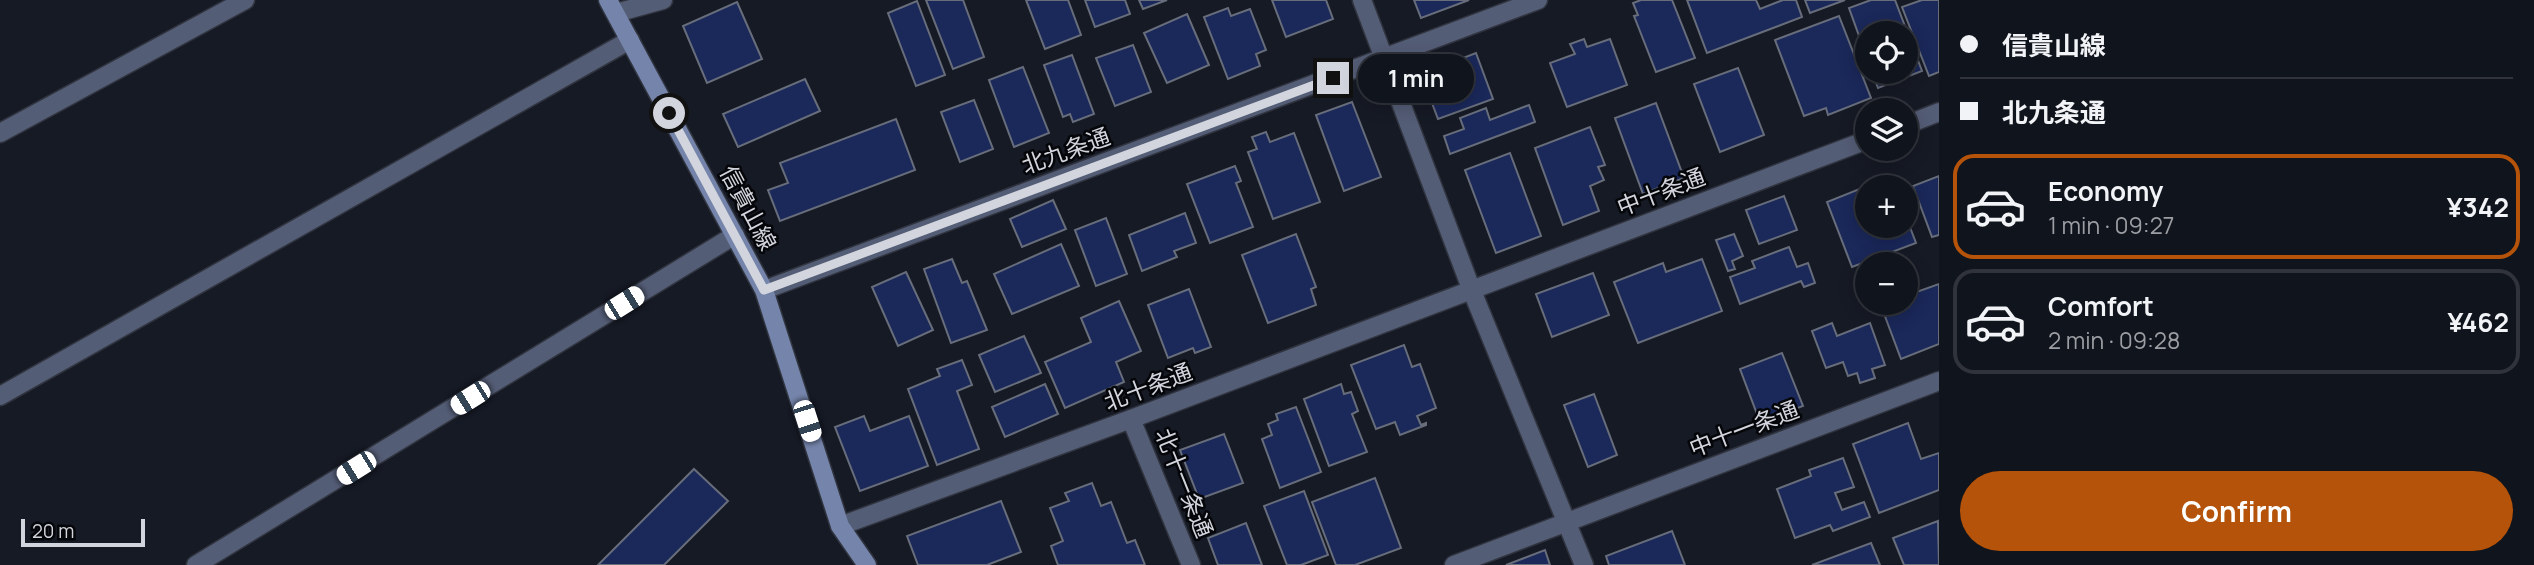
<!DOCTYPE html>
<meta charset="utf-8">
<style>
:root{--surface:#10141c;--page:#1e2129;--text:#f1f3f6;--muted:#9c9ea3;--line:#30333b;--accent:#b45309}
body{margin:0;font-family:Manrope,"Noto Sans JP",sans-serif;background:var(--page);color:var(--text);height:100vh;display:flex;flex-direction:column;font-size:26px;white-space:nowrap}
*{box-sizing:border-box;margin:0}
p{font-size:23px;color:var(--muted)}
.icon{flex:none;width:38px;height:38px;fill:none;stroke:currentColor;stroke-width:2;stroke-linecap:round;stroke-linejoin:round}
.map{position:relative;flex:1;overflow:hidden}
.details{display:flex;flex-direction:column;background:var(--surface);width:595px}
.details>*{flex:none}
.hud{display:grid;align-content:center;height:154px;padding:0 21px;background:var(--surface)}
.fabs{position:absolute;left:1855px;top:21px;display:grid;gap:14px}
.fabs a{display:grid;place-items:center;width:63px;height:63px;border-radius:50%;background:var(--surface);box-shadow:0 4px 18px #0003,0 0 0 2px var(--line);font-size:35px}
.scale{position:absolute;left:21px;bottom:18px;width:124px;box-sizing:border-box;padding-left:7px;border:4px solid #d2d5dd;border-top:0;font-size:19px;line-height:24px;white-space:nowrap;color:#d2d5dd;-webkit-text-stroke:5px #050609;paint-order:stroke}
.end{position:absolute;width:32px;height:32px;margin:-16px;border:9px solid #d2d5dd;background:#111;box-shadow:0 0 0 4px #111}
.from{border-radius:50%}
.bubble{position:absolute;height:49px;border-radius:24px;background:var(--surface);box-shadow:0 4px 18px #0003,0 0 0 2px var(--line);font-size:23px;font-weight:700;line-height:49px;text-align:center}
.car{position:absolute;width:21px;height:42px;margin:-21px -10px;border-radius:9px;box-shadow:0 0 5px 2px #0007;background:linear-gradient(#fff 24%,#345 0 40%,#fff 0 76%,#345 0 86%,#fff 0)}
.hud b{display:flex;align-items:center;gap:24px;height:66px;font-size:26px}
.hud b+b{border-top:2px solid var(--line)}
.hud i{width:18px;height:18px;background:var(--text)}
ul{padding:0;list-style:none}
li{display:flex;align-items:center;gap:21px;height:105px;margin:0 14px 10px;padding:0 7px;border:4px solid var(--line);border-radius:21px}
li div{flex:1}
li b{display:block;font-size:26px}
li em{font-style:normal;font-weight:700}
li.on{border-color:var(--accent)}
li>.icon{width:63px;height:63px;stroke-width:1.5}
.action{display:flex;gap:14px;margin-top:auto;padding:14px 21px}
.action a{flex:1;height:80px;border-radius:42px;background:var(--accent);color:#fff;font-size:28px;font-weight:700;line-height:80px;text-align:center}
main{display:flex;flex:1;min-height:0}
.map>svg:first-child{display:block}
.building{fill:#1a285a;stroke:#676d7a;stroke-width:2}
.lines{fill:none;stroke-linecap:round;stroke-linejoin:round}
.street-casing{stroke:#30343f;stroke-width:21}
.secondary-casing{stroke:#30343f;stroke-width:21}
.street{stroke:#545d76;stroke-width:18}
.secondary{stroke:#7584ab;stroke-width:18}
.route{stroke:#d2d5dd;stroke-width:9}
.labels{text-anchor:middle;stroke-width:5;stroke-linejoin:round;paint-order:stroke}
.street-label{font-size:23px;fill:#d2d5dd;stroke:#050609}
</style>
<main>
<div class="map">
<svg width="1939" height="565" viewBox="0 0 1939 565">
<rect width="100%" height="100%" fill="#161a25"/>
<g class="building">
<polygon points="926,0 963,0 984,57 953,69"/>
<polygon points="1026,0 1068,0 1081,35 1045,49"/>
<polygon points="1085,0 1125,0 1130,14 1095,27"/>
<polygon points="1139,0 1167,0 1143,9"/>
<polygon points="1272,0 1326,0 1333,19 1286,37"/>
<polygon points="1414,0 1469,0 1421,18"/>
<polygon points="1641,0 1672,0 1695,58 1656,72 1634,16 1638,15 1633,3"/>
<polygon points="1687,0 1756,0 1760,9 1783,0 1796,0 1802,17 1707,53"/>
<polygon points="1805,0 1845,0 1810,13"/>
<polygon points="1871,0 1895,0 1922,71 1878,88 1872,72 1906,72 1906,33 1867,33 1867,58 1849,8"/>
<polygon points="1922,0 1939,0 1939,72 1929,76 1902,7"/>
<polygon points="917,1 945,75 916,86 888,13"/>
<polygon points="737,2 762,59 707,83 683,26"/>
<polygon points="1228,8 1231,16 1250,9 1266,50 1256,54 1260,66 1228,79 1204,17"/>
<polygon points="1187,14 1209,65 1167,83 1144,33"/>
<polygon points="1839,16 1871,98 1828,115 1826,108 1804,116 1775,40"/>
<polygon points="1584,39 1587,47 1610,39 1627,85 1567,107 1550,63 1575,54 1570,44"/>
<polygon points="1133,45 1151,92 1115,106 1096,58"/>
<polygon points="1476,53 1493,99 1438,119 1421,74"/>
<polygon points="1072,55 1094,114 1073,122 1070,114 1063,117 1044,65"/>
<polygon points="1023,67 1049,133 1014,147 989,80"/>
<polygon points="1738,68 1764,135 1720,152 1694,84"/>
<polygon points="805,79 820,111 738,147 723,114"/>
<polygon points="974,100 993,149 960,162 941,112"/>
<polygon points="1352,102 1381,177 1344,191 1316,115"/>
<polygon points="1656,103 1684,178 1643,194 1615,118"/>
<polygon points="1529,105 1535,122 1450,154 1444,136 1464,129 1460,118 1486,108 1490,120"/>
<polygon points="896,119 915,170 780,221 768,190 788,183 780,163"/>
<polygon points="1590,127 1605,165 1598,167 1604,180 1590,186 1599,211 1563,225 1535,148"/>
<polygon points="1266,132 1270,142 1294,133 1320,202 1273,219 1248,152 1257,149 1252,137"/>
<polygon points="1510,153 1541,236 1496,253 1465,170"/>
<polygon points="1235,166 1241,181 1236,183 1253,227 1210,243 1187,184"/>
<polygon points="1939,176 1939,235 1932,237 1913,186"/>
<polygon points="1872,184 1873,187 1867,187 1867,226 1887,226 1889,230 1906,226 1908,222 1916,243 1852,267 1827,202"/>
<polygon points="1784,196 1797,230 1759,244 1746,210"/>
<polygon points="1053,200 1066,229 1022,247 1010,219"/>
<polygon points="1185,213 1196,243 1174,251 1177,257 1142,271 1129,235"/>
<polygon points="1106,218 1127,274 1096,286 1075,230"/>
<polygon points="1296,234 1316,287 1311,289 1316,305 1268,323 1242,255"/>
<polygon points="1734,234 1743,256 1732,261 1735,269 1728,271 1716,240"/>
<polygon points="1061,244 1079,286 1012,314 994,274"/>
<polygon points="1789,247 1797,267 1808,263 1815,283 1804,287 1801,281 1740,304 1730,277 1755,268 1752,261"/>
<polygon points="952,259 962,283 967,281 987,330 951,343 924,269"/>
<polygon points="1702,259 1722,311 1638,343 1614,282 1663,263 1666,272"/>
<polygon points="906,272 933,330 898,346 872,287"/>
<polygon points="1593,273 1609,315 1552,337 1536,294"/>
<polygon points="1939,284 1939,344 1901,359 1880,303 1906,303 1906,287 1908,287 1911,294"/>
<polygon points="1189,289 1211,347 1195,353 1193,348 1168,358 1148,305"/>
<polygon points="1119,301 1141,351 1116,362 1124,382 1065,408 1045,362 1091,342 1081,318"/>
<polygon points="1832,323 1837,336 1870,323 1885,365 1872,369 1875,378 1860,383 1857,373 1848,376 1843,362 1826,368 1812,331"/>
<polygon points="1024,336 1041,373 995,392 979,355"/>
<polygon points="1404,345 1412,367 1420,364 1436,408 1417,416 1421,425 1426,423 1426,425 1400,435 1395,422 1376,429 1351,365"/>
<polygon points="1782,353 1803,406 1760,422 1740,369"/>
<polygon points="962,360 972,385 957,391 979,449 937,465 908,389 940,376 937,369"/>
<polygon points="1045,384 1058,414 1005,437 992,407"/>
<polygon points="1341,384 1344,394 1351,392 1358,411 1352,414 1367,452 1329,466 1304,399"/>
<polygon points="1594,394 1617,455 1588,467 1564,405"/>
<polygon points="1296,407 1321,472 1280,488 1262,439 1272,435 1268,424 1278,420 1276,414"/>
<polygon points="864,416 870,431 909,416 928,466 860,491 835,427"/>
<polygon points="1908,423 1921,459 1939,453 1939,490 1879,513 1853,444"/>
<polygon points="1224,434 1243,483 1199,499 1180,450"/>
<polygon points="1843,458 1854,487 1835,493 1842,510 1864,502 1870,517 1833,531 1830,525 1795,538 1777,489 1811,476 1809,470"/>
<polygon points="694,469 728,501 664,565 598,565"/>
<polygon points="1375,478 1401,548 1355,565 1336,565 1312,502"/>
<polygon points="1092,483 1101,506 1111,502 1127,543 1135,540 1145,565 1058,565 1051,546 1063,541 1050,508 1069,501 1065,493"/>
<polygon points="1304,491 1328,555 1301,565 1287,565 1264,506"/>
<polygon points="1001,501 1021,552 987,565 918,565 907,536"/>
<polygon points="1938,521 1939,565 1904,565 1893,538"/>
<polygon points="1246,523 1262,565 1218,565 1208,538"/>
<polygon points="1672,531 1685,565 1609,565 1606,556"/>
<polygon points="1871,543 1880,565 1812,565"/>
<polygon points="1545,550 1550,565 1506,565"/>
</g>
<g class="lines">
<defs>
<g id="street">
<polyline points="1362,0 1472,291 1584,565"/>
<polyline points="616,13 663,0"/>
<polyline points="1906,125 1939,112"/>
<polyline points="0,133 245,0"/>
<polyline points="764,290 1538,0"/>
<polyline points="0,396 630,40"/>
<polyline points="1131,419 1191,565"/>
<polyline points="840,526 1131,419 1867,140"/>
<polyline points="196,565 735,235"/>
<polyline points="1454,565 1939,381"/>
</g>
<polyline id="secondary" points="608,0 764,290 840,526 867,565"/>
</defs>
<use href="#street" class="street-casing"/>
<use href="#secondary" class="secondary-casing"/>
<use href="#street" class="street"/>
<use href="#secondary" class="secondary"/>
</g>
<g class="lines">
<polyline class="route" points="669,113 764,290 1333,78"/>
</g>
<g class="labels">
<g class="street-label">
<text transform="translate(1066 151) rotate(-20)" y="8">北九条通</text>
<text transform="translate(1661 192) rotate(-21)" y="8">中十条通</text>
<text transform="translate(748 208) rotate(62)" y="8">信貴山線</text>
<text transform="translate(1148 387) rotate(-21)" y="8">北十条通</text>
<text transform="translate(1744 429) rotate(-21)" y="8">中十一条通</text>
<text transform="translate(1184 483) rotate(68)" y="8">北十一条通</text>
</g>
</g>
</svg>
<div class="fabs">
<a><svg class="icon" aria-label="locate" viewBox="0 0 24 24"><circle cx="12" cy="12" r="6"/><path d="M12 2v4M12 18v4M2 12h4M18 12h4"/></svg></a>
<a><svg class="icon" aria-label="layers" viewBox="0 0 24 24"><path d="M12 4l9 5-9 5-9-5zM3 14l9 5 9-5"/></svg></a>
<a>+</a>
<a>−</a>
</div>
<div class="scale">20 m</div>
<i class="end from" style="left:669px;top:113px"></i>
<i class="end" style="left:1333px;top:78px"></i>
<div class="bubble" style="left:1358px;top:54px;width:116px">1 min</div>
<i class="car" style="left:624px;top:303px;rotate:58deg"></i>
<i class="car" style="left:470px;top:398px;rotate:238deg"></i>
<i class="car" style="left:807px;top:421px;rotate:162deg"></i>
<i class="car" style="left:356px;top:468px;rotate:238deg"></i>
</div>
<section class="details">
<div class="hud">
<b><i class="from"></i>信貴山線</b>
<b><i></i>北九条通</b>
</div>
<ul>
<li class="on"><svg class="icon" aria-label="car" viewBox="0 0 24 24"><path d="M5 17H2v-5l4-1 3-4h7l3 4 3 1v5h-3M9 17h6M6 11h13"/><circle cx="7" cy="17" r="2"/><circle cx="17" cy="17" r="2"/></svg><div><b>Economy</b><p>1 min · 09:27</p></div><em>¥342</em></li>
<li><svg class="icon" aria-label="car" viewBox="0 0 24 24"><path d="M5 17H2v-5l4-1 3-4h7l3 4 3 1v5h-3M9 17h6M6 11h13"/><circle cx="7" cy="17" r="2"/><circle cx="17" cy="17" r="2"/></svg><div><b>Comfort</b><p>2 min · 09:28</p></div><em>¥462</em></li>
</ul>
<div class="action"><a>Confirm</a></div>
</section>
</main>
